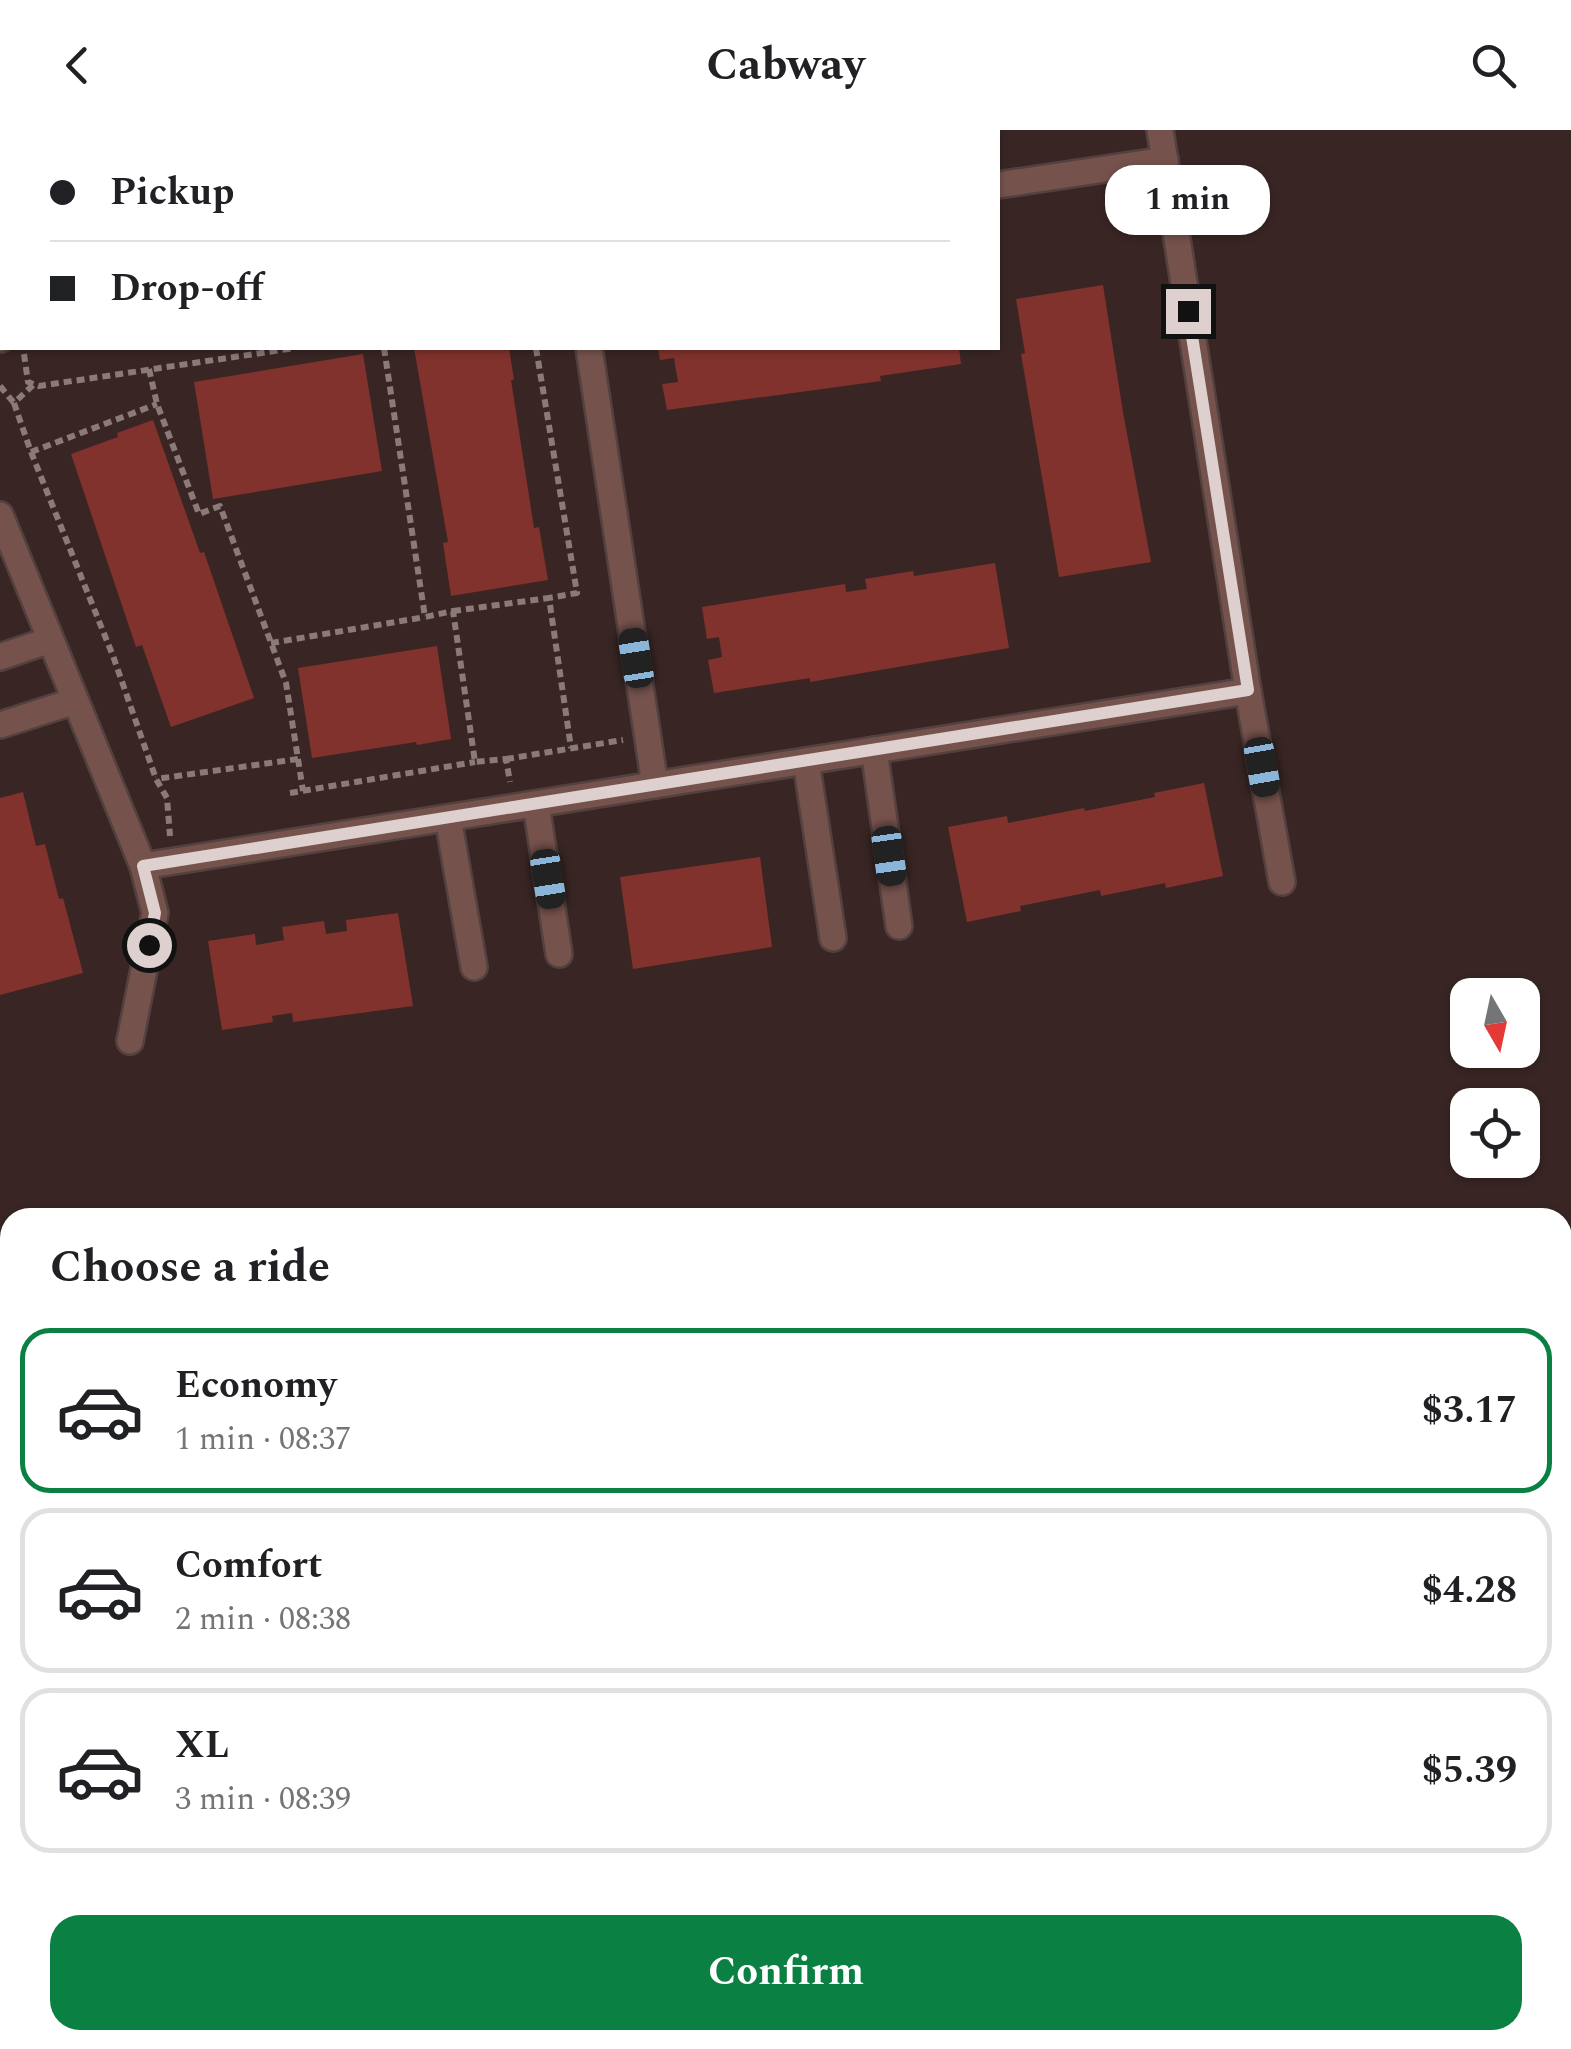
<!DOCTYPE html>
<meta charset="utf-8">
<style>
:root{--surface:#fff;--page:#f2f2f2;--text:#202124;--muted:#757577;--line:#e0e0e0;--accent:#0b8043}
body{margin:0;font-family:Spectral,serif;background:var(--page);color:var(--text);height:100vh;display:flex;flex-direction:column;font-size:38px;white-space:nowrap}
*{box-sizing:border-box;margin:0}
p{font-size:32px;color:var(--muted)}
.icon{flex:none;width:55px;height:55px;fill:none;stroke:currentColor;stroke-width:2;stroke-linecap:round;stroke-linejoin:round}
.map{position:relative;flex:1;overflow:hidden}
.sheet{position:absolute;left:0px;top:1078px;width:1572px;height:842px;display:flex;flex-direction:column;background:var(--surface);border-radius:30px 30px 0 0;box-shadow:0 2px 8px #0004}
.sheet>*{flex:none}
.top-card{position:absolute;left:0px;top:0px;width:1000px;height:220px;box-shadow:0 2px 8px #0004;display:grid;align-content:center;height:220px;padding:0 50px;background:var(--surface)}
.needle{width:65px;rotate:171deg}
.fabs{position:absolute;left:1450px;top:848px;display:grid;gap:20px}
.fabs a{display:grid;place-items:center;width:90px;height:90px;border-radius:20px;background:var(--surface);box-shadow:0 2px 8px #0004;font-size:50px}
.end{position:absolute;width:45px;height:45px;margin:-22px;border:12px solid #ddd0ce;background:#111;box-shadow:0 0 0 5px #111}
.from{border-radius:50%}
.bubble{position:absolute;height:70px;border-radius:30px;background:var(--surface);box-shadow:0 2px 8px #0004;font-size:32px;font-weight:700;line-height:70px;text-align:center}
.car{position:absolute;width:30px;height:60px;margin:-30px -15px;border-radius:12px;box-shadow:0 0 8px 2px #0007;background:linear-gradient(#222 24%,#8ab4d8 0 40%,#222 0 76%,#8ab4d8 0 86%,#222 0)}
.top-card b{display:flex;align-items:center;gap:35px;height:95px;font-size:38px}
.top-card b+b{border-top:2px solid var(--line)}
.top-card i{width:25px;height:25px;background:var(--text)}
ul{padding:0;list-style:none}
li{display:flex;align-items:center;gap:30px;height:165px;margin:0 20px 15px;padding:0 30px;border:5px solid var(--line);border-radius:30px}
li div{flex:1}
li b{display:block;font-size:38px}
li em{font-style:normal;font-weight:700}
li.current{border-color:var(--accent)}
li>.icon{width:90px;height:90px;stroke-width:1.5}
h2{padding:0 50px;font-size:45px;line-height:120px}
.action{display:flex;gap:20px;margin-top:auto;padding:20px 50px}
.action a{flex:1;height:115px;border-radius:30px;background:var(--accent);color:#fff;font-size:40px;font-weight:700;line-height:115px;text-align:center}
header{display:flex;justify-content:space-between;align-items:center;height:130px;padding:0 50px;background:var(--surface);font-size:45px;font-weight:700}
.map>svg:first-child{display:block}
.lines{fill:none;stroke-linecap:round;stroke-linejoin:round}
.stream{stroke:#9c4b42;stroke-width:10}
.building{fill:#81322c}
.minor-casing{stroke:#53413f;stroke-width:30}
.major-casing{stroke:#53413f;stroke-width:30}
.highway-casing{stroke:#53413f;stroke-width:35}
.path{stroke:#8a7a78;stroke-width:6;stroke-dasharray:8 5;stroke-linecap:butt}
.minor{stroke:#76524d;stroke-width:25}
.major{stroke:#be756c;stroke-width:25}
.highway{stroke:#da8278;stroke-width:30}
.route{stroke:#ddd0ce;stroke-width:12}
</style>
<header><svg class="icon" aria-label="back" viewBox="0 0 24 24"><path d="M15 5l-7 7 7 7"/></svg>Cabway<svg class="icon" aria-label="search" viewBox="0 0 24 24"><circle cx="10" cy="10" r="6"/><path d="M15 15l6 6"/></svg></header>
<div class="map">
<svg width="1571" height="1919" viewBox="0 0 1571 1919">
<rect width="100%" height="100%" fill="#392624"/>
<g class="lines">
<polyline class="stream" points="1562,1350 1571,1348"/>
</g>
<g class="building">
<polygon points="1103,155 1123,282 1151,432 1059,447 1021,224 1025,223 1016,169"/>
<polygon points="414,218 509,218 514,250 511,250 534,398 539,397 548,450 451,466 443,413 448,412"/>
<polygon points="658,218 959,218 961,234 880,246 881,251 667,280 662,254 678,252 674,228 660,230"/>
<polygon points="363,224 382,341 213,369 194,252"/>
<polygon points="153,290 200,423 204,422 254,568 171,597 142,515 136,517 71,324 118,307 117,303"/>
<polygon points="995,433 1009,518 810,552 810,548 714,563 708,530 722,527 719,507 707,509 702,477 845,454 846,462 867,459 865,449 913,441 914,446"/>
<polygon points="437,516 451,609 417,615 416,612 312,628 298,538"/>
<polygon points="1204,653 1223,746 1166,758 1165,753 1101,766 1100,760 1020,776 1021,781 967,792 948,697 1007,686 1008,693 1084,678 1085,681 1155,667 1154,663"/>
<polygon points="23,662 36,716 45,714 59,769 63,768 83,843 0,865 0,668"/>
<polygon points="760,727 772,817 633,839 620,747"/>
<polygon points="398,783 413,876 293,892 292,883 272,886 273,892 222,900 208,811 255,804 256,815 284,810 282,797 324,791 326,804 347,801 346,790"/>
<polygon points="1571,1857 1571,1919 1478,1919 1490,1912 1489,1910 1562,1910 1562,1861"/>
</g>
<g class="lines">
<defs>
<g id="minor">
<polyline points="244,0 244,2"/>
<polyline points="298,0 298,2"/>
<polyline points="557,0 557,2"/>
<polyline points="835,0 835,2"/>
<polyline points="1160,0 1248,561 1282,752"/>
<polyline points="998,55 1165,30"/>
<polyline points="0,209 2,208"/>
<polyline points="589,218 655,655"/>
<polyline points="0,385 143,736 1248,561"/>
<polyline points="0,527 50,510"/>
<polyline points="0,595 75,571"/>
<polyline points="874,620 899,796"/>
<polyline points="806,631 833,808"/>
<polyline points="536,674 559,824"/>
<polyline points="448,688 474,837"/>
<polyline points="130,911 155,783 143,736"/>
</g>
<g id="major">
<polyline points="1562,1131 1571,1132"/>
<polyline points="0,1147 10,1147"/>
<polyline points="0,1192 10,1190"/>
<polyline points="1562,1755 1571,1751"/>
<polyline points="1204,1919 1223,1910"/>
</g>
<g id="highway">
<polyline points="1562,1167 1571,1168"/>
<polyline points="1562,1487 1571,1485"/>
<polyline points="1562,1615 1571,1614"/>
<polyline points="1562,1702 1571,1699"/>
<polyline points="0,1756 10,1755"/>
<polyline points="0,1888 10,1887"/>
<polyline points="1090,1919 1106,1910"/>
</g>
</defs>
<use href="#minor" class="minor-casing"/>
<use href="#major" class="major-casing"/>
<use href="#highway" class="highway-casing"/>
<g class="path">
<polyline points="384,218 425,487 453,481 475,632 506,629 510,652"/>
<polyline points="536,218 577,463 549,468"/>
<polyline points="24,224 28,252 39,256 295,218"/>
<polyline points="149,239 157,274 199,384 220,376 286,553 298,629 156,649"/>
<polyline points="33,255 14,273 31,322 113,526 156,649 167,668 170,706"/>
<polyline points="0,256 14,273"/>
<polyline points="31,322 157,274"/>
<polyline points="453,481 549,468 571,618"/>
<polyline points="271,513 425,487"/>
<polyline points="298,629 303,661"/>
<polyline points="506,629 623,610"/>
<polyline points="290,663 475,632"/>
<polyline points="1562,1845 1571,1841"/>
<polyline points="1421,1919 1438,1910"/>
</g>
<use href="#minor" class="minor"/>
<use href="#major" class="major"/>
<use href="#highway" class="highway"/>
</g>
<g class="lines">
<polyline class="route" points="149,815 155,783 143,736 1248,560 1188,181"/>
</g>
</svg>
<div class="fabs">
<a><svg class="needle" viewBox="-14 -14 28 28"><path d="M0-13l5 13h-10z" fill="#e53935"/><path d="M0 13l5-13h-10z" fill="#757577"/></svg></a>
<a><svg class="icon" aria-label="locate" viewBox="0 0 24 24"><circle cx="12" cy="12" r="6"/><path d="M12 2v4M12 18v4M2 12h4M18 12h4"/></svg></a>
</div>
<i class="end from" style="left:149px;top:815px"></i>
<i class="end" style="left:1188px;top:181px"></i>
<div class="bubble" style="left:1105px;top:35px;width:165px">1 min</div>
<i class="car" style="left:636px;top:528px;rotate:351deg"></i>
<i class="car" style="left:1262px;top:637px;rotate:170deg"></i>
<i class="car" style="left:889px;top:726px;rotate:172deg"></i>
<i class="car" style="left:548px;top:749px;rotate:171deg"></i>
<div class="top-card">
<b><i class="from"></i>Pickup</b>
<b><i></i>Drop-off</b>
</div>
<section class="sheet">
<h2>Choose a ride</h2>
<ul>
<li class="current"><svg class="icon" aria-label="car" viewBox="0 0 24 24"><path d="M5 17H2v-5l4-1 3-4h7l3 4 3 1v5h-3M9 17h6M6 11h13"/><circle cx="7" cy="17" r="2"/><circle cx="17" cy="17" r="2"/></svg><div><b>Economy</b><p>1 min · 08:37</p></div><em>$3.17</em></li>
<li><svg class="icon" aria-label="car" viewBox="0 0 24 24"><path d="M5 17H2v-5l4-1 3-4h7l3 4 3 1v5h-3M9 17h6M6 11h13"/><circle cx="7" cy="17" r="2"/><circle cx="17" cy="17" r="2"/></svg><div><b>Comfort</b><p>2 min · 08:38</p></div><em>$4.28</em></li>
<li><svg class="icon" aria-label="car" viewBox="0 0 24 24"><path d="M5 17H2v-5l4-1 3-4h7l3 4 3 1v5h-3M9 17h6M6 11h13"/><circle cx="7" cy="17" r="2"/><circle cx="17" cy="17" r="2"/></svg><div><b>XL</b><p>3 min · 08:39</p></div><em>$5.39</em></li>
</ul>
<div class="action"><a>Confirm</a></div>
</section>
</div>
